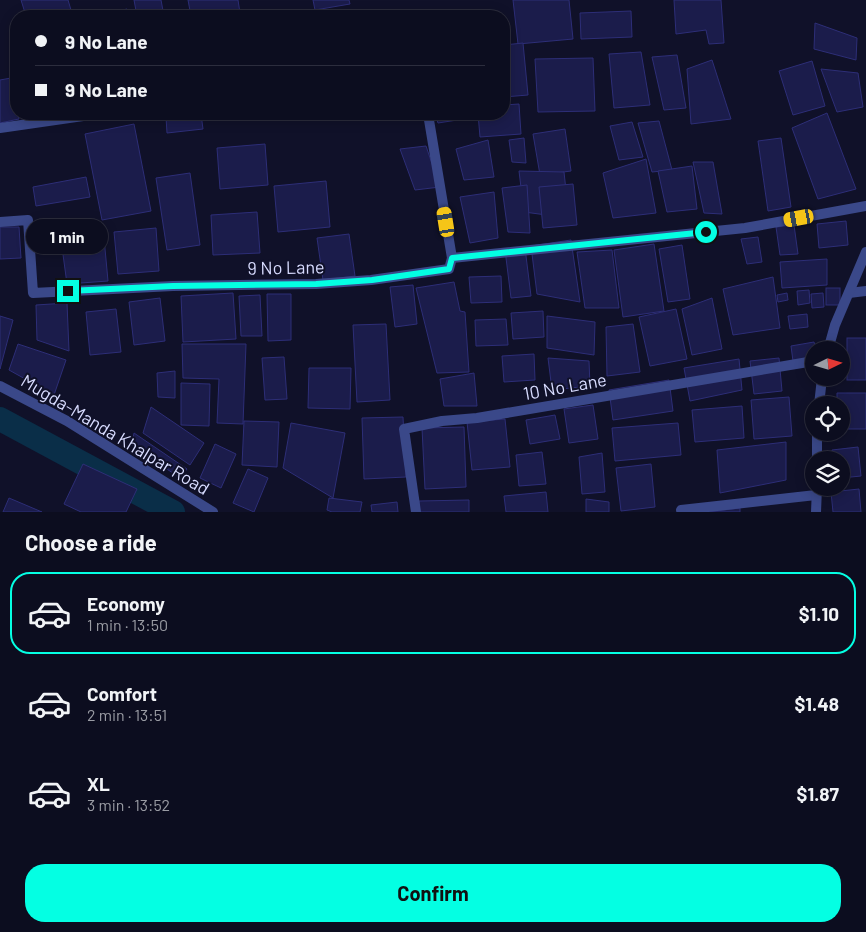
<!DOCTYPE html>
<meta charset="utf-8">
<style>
:root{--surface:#0c0d1f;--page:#1a1b2c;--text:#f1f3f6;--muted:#9a9ca4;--line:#2c2d3d;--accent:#04ffe3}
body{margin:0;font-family:Barlow,sans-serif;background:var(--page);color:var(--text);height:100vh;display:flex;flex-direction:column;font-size:19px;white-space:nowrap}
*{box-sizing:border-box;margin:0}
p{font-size:16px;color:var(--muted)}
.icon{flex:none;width:28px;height:28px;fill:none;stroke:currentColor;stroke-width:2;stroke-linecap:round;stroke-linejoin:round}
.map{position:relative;height:512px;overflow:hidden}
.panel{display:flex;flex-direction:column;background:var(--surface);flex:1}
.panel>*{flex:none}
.top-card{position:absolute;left:10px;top:10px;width:500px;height:110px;border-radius:20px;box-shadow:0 2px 12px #0003,0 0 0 1px var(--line);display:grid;align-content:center;height:110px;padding:0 25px;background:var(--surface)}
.needle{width:32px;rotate:85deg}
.fabs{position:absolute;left:805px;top:341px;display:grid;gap:10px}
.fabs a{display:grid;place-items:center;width:45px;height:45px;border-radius:50%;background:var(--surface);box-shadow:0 2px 12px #0003,0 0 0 1px var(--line);font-size:25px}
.end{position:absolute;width:22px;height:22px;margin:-11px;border:6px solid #04ffe3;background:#111;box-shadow:0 0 0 2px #111}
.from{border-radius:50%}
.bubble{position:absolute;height:35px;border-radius:18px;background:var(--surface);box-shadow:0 2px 12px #0003,0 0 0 1px var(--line);font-size:16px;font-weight:700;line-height:35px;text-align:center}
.car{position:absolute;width:15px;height:30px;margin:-15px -8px;border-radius:6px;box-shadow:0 0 4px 1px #0007;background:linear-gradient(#f5c518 24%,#345 0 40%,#f5c518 0 76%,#345 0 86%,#f5c518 0)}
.top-card b{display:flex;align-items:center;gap:18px;height:48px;font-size:19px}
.top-card b+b{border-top:1px solid var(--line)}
.top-card i{width:12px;height:12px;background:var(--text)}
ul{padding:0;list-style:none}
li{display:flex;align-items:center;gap:15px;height:82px;margin:0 10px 8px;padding:0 15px;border:2px solid transparent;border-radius:20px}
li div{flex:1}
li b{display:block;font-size:19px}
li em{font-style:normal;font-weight:700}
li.selected{border-color:var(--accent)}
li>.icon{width:45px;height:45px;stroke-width:1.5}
h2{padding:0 25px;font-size:22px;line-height:60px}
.action{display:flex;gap:10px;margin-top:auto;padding:10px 25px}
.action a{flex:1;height:58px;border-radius:20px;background:var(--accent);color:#111;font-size:20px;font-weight:700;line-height:58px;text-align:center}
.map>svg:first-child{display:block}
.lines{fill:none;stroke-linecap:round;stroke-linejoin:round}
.canal{stroke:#0a2e48;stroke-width:24}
.building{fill:#1b1c4b;stroke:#2d2e77}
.minor{stroke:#3a4889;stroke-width:10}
.tertiary{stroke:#3a4889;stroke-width:10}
.route{stroke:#04ffe3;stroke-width:6}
.labels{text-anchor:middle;stroke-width:4;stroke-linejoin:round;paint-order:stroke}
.street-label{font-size:18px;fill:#d8dcff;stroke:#101129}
</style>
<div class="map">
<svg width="866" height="512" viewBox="0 0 866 512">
<rect width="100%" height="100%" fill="#101129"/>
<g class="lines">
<polyline class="canal" points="0,419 173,512"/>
</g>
<g class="building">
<polygon points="21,0 68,0 71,10 51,16 26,16"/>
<polygon points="134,0 161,0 164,16 137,16"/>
<polygon points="188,0 238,0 240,13 217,16 191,16"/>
<polygon points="313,0 349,0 350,4 315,10"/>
<polygon points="513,0 569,0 573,39 518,44"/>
<polygon points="674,0 721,0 724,43 709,44 706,30 676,34"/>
<polygon points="127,9 129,16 96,16"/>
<polygon points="631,11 632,37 581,39 580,13"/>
<polygon points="302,12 302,16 278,16 278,14"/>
<polygon points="815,23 857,38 856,60 814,49"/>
<polygon points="523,43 528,95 504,97 504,45"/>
<polygon points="641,52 650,105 614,108 609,54"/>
<polygon points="677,55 686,108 664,110 652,57"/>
<polygon points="593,58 595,111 538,112 535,59"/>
<polygon points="712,60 731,119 691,124 687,69"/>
<polygon points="812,61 825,106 793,115 779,71"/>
<polygon points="16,64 16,91 11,65"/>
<polygon points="821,69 858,73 863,107 837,112"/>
<polygon points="11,78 16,104 16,114 18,114 19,119 0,123 0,80"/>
<polygon points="519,104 521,134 480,137 478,114 504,114 504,105"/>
<polygon points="827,113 856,189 818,199 792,128"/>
<polygon points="201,114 203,129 167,133 166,117"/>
<polygon points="435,114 469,114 470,118 438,123"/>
<polygon points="659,121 672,170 652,172 638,123"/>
<polygon points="632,122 643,157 619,160 610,126"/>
<polygon points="134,124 151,211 102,220 85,134"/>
<polygon points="565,129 571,171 540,175 533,134"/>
<polygon points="524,138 526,163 512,162 509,140"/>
<polygon points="781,138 791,207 768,211 758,141"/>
<polygon points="488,140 494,177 464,180 456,149"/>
<polygon points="265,144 268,185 220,189 217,148"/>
<polygon points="426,146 440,187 415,190 400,149"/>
<polygon points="646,159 656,213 613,218 603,173"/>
<polygon points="693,162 713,162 722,214 704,213"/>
<polygon points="692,166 697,209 667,212 658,171"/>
<polygon points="519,171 564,172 569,218 524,212"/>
<polygon points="190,173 200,245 167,250 156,178"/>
<polygon points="86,177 90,197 36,206 33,187"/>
<polygon points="326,181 330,227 278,232 274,186"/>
<polygon points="573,184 577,225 543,228 539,187"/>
<polygon points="527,185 530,233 508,232 502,188"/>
<polygon points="494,192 498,238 470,243 460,197"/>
<polygon points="257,212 260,253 213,255 211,215"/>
<polygon points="846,221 848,245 819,248 817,224"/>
<polygon points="794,225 798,254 780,255 776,227"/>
<polygon points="0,227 19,227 21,258 0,259"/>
<polygon points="103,227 108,281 67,284 62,247"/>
<polygon points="156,228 159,271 118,274 114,232"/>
<polygon points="349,234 355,276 323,280 317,238"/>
<polygon points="758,237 762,262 747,264 741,239"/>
<polygon points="571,240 580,302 537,294 531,246"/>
<polygon points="654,244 664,311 623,317 614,250"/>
<polygon points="682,245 690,299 668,302 659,249"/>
<polygon points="525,248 531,296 511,298 505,250"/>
<polygon points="612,250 619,308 585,308 577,252"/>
<polygon points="827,259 827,285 782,288 780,262"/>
<polygon points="501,276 502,302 471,303 469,277"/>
<polygon points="773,277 780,328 733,335 723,289"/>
<polygon points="454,282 460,311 465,312 469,372 437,373 416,288"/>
<polygon points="413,285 417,324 395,327 390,287"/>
<rect x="826" y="288" width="14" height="17"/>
<polygon points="809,290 810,303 798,305 797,291"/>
<polygon points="233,293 236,339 183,342 181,296"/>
<polygon points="787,293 788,300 778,302 777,295"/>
<polygon points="823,293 824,307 812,308 811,294"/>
<polygon points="267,294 291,294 291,340 268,341"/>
<polygon points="260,295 262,336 241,336 239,296"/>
<polygon points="160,298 165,341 134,345 129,302"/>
<polygon points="712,298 722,349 692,355 682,309"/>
<polygon points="67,303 69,351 37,340 36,305"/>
<polygon points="116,309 121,352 90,355 86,312"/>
<polygon points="676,309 687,359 650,366 639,317"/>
<polygon points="543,311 544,337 513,339 511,313"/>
<polygon points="807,314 808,327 790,329 788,316"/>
<polygon points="0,316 13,320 0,369"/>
<polygon points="547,316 595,322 594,355 547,348"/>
<polygon points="506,319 508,345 476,346 475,320"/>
<polygon points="386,324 390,400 357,402 353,325"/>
<polygon points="633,324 640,372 607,376 606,327"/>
<rect x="847" y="338" width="19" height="42"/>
<polygon points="814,342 816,350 814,350 814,357 793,361 791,346"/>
<polygon points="18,344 66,360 54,395 9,370"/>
<polygon points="182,344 246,344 243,424 217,423 219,379 183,378"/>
<polygon points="534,354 535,380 504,382 502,356"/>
<polygon points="284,357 287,399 265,400 262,358"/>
<polygon points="548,358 589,361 590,386 552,390"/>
<polygon points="779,358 782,391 754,394 750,361"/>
<polygon points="739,359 742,390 690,401 684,368"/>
<polygon points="309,368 351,368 350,409 308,408"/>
<polygon points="175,371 175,398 158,397 157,373"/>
<polygon points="474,373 477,406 444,406 440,379"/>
<polygon points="669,380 673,411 613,420 609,390"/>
<polygon points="181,383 210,384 209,426 181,425"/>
<polygon points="837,393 866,393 866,429 841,429 841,405 837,405"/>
<polygon points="789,397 792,436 754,439 751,400"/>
<polygon points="593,405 598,439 569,443 564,409"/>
<polygon points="742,406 744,438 695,442 692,410"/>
<polygon points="151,407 204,443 190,465 143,433"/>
<polygon points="555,415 560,439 530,444 526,420"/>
<polygon points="403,417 406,477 364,479 362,418"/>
<polygon points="505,419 510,467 472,470 467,422"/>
<polygon points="244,421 279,422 277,467 242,465"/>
<polygon points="291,423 345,433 333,498 283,468"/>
<polygon points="678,423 681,455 615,461 612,428"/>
<polygon points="464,427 466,487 425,489 422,428"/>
<polygon points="134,433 187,469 180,478 132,445"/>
<polygon points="786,442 786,480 720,493 717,450"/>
<polygon points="215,444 236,454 221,488 200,478"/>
<polygon points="858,447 861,476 841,478 841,460 833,460 832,450"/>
<polygon points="542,452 546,484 519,486 516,455"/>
<polygon points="602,453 605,492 582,494 579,457"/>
<polygon points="83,464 137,489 126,512 81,512 64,504"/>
<polygon points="651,464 655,507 621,511 616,468"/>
<polygon points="248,469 268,478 254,512 233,503"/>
<polygon points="859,489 861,512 833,512 831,492"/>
<polygon points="546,492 548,512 506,512 504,496"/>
<polygon points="9,498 42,512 3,512"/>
<polygon points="329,498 362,502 360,512 332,512 327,510"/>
<polygon points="586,499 609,502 609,512 586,512"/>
<polygon points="469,500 469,512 419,512 419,501"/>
<polygon points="397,502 398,512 372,512 371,505"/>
<polygon points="740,508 740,512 708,512"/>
</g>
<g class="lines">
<g class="minor">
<polyline points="428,114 452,258 745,228 866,206"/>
<polyline points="0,128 97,114"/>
<polyline points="0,222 28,220 33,293 173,286 316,284 371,280 449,269 452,258"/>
<polyline points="849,293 866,291"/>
<polyline points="0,386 67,421 213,512"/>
<polyline points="681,510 816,495"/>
<polyline points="416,512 404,429 442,421 477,418 814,361"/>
</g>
<g class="tertiary">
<polyline points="828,350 835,325 866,252"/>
<polyline points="819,405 822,378"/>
<polyline points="817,460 817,432"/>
<polyline points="816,512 817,488"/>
</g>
</g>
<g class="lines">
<polyline class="route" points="68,291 173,286 316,284 372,280 449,269 452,258 706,232"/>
</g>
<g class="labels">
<g class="street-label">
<text transform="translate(286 268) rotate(-1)" y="6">9 No Lane</text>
<text transform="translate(565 387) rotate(-10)" y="6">10 No Lane</text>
<text transform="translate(115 435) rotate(31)" y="6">Mugda-Manda Khalpar Road</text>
</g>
</g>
</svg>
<div class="fabs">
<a><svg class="needle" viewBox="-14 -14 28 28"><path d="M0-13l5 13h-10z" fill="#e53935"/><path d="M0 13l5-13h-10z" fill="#9a9ca4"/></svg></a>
<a><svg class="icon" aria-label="locate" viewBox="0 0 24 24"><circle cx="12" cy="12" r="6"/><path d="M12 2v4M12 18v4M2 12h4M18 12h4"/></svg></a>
<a><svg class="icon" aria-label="layers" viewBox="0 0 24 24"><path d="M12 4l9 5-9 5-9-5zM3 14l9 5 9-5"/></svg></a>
</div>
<i class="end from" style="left:706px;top:232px"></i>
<i class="end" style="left:68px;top:291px"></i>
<div class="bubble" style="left:26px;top:219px;width:82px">1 min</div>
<i class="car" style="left:799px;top:218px;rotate:260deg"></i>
<i class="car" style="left:446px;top:222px;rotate:351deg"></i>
<div class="top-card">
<b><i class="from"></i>9 No Lane</b>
<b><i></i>9 No Lane</b>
</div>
</div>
<section class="panel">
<h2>Choose a ride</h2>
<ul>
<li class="selected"><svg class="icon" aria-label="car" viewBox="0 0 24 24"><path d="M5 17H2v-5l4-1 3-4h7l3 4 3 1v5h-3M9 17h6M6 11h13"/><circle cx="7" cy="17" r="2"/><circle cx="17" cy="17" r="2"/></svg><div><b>Economy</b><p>1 min · 13:50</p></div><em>$1.10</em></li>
<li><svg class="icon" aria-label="car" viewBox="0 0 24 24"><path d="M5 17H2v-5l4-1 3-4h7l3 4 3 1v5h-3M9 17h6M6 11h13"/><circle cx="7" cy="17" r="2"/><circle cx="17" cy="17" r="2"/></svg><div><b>Comfort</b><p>2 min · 13:51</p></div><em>$1.48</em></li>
<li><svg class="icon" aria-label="car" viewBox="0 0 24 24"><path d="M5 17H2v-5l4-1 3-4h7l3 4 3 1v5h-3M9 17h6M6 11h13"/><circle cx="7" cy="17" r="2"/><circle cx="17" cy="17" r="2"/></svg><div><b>XL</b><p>3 min · 13:52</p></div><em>$1.87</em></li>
</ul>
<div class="action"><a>Confirm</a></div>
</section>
